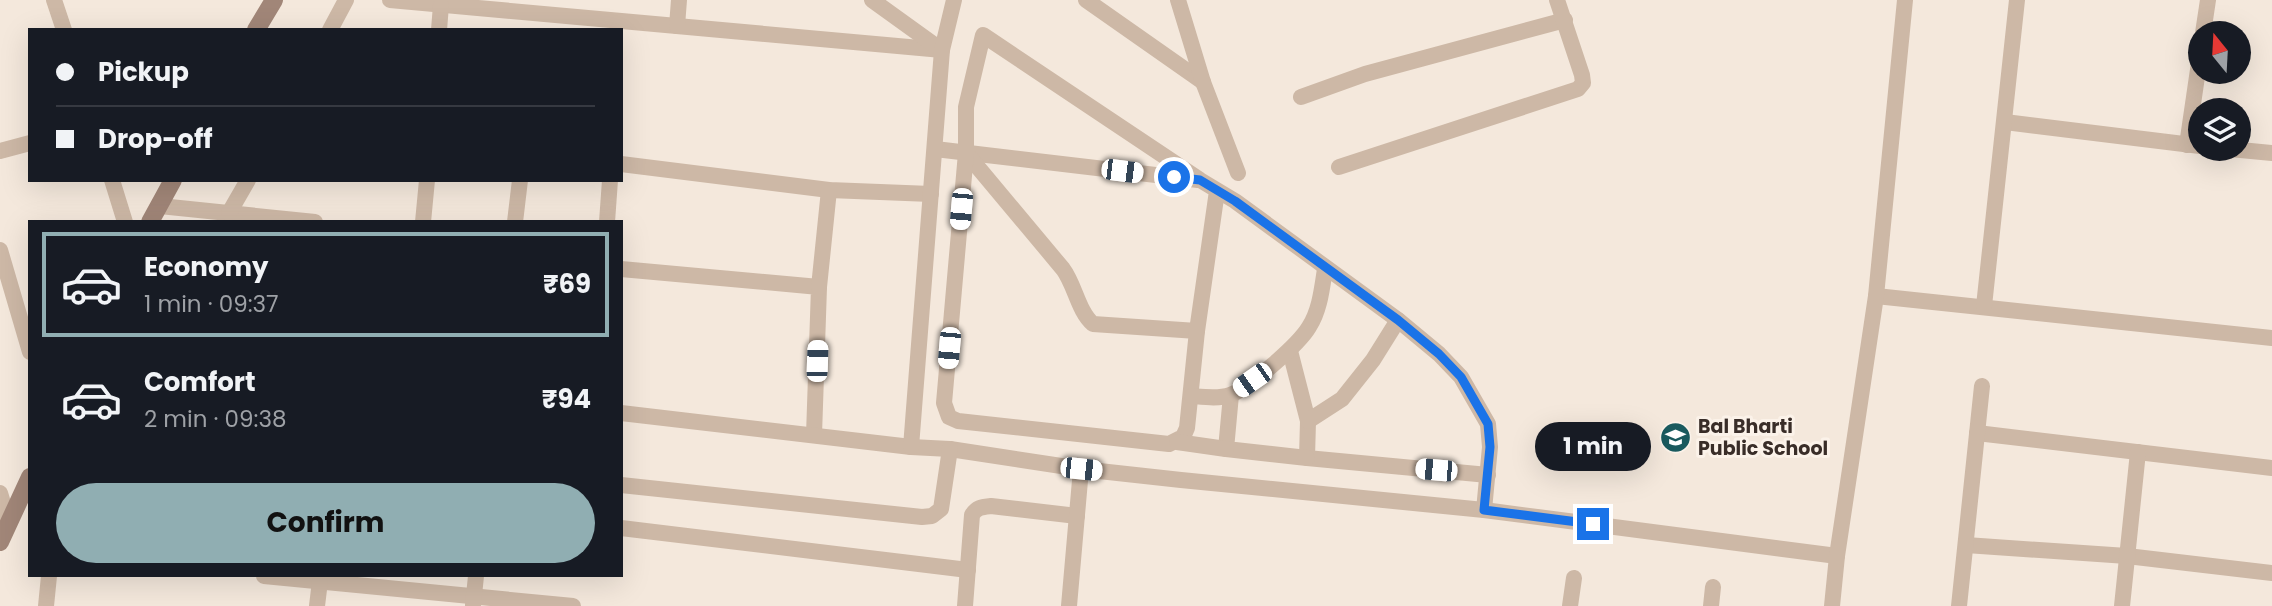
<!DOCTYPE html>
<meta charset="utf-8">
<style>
:root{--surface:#171b24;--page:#20242c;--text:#f1f3f6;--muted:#9ea1a6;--line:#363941;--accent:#90aeb2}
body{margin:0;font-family:Poppins,sans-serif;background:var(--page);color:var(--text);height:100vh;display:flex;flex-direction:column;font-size:26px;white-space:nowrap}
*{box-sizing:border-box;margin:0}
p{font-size:23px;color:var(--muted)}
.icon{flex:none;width:38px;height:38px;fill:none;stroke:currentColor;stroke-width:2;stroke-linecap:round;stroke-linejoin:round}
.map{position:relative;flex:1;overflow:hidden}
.details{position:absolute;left:28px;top:220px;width:595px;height:357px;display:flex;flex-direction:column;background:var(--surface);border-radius:0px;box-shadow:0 7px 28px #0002}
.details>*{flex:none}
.guide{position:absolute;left:28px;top:28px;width:595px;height:154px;border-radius:0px;box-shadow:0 7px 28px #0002;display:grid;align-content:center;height:154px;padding:0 28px;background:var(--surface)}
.needle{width:46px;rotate:342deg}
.fabs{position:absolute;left:2188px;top:21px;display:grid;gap:14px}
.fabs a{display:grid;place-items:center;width:63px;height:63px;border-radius:50%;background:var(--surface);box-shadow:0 7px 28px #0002;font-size:35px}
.end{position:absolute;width:32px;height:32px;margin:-16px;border:9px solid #1a73e8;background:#fff;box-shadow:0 0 0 4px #fff}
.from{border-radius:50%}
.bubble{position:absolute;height:49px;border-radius:24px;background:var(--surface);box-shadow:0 7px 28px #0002;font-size:23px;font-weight:700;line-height:49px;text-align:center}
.car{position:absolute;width:21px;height:42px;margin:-21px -10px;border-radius:9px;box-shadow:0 0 5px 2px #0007;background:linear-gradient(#fff 24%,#345 0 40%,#fff 0 76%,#345 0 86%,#fff 0)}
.guide b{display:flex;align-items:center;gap:24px;height:66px;font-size:26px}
.guide b+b{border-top:2px solid var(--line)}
.guide i{width:18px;height:18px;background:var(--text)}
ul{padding:12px 0 0;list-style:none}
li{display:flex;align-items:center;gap:21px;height:105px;margin:0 14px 10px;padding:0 14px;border:4px solid transparent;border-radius:0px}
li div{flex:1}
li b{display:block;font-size:26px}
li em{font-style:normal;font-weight:700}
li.current{border-color:var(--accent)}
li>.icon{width:63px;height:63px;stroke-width:1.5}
.action{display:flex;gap:14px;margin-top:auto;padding:14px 28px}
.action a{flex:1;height:80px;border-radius:42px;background:var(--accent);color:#111;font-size:28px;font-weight:700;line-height:80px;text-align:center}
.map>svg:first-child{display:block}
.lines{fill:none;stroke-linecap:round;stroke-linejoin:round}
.street{stroke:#cdb8a6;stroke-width:16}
.secondary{stroke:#a18678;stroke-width:18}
.route{stroke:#1a73e8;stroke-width:9}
.labels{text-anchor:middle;stroke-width:6;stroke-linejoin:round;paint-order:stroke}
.poi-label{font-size:19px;font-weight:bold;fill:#392d28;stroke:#fbf2e9;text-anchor:start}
</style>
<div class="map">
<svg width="2272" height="606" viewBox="0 0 2272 606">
<rect width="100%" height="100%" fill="#f4e8dc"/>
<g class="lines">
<g class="street">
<polyline points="54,0 64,30"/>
<polyline points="390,0 942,50"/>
<polyline points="872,0 940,49"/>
<polyline points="1086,0 1203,82"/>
<polyline points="1178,0 1203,82 1238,173"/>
<polyline points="677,26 679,0"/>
<polyline points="330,30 346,0"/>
<polyline points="439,30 441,5"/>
<polyline points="2203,33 2208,0"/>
<polyline points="1301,97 1365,74 1565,20"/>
<polyline points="2005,122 2200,146"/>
<polyline points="2187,145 2200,56"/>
<polyline points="935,149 1198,180"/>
<polyline points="2230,149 2272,153"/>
<polyline points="0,151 30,143"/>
<path d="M966,153L1063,269C1075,285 1078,311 1093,324L1197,331"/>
<polyline points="621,164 829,190 931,194"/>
<polyline points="1339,167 1578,89 1583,83 1582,75 1557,0"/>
<polyline points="112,180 125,222"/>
<polyline points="1217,191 1197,331 1187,428 1183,437 1169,444 958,421 949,417 944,403 966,153 966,107 983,35 1200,180 1235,201 1398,320 1439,354 1461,377 1488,424 1490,447 1484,510"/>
<polyline points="160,206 315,222"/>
<polyline points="229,213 248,180"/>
<polyline points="423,222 427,180"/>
<polyline points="515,222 520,180"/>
<polyline points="607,222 610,180"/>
<polyline points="0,250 30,352"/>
<polyline points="621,269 819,287 814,435"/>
<polyline points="819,287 829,190"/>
<polyline points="1876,296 2272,338"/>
<polyline points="1984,306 2017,0"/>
<polyline points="1290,351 1308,421 1307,458 1488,475"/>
<polyline points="1231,395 1226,449 1307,458"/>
<path d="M1192,396C1204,397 1219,399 1230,395C1249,388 1299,344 1309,327C1320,310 1322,288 1325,269"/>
<polyline points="621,413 911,447 950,449 1081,469 1181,480 1484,510 1837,556"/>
<polyline points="1308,421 1342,399 1373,360 1398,320"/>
<polyline points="1977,433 2272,468"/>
<polyline points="1177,442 1226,449"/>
<polyline points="911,447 942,50 954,0"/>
<polyline points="621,485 922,517 932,516 941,509 950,449"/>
<polyline points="0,493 9,523"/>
<polyline points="621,528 968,570"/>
<polyline points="1966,545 2127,556 2272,573"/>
<polyline points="264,576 573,606"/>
<polyline points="473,605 476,576"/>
<polyline points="46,606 49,576"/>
<polyline points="317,606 320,581"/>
<path d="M965,606L972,515C977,507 982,507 991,506L1077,516"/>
<polyline points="1069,606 1081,469"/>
<polyline points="1570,606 1574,578"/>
<polyline points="1711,606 1713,587"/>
<polyline points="1832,606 1837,556 1876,296 1905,0"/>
<polyline points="1959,606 1982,386"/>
<polyline points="2122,606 2138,452"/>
</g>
<g class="secondary">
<polyline points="256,30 274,0"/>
<polyline points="150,222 173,180"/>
<polyline points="0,542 30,477"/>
</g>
</g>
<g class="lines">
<polyline class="route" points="1174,177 1200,180 1235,201 1398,320 1439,354 1461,377 1488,424 1490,447 1484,510 1593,524"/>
</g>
<defs>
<symbol id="school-disc" viewBox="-11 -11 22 22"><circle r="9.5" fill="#1a5a5e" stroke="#fbf2e9"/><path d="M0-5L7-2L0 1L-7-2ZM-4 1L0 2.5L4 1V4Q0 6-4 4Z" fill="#fff"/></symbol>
</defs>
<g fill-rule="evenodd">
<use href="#school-disc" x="1658" y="420" width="35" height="35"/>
</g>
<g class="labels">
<g class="poi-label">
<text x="1698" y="433">Bal Bharti<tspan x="1698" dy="22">Public School</tspan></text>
</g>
</g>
</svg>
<div class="fabs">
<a><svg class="needle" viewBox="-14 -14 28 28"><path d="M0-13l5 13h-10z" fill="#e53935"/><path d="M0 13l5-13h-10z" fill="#9ea1a6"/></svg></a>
<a><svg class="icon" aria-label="layers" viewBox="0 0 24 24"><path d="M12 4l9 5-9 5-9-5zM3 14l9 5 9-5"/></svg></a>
</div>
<i class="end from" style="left:1174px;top:177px"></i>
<i class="end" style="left:1593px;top:524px"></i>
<div class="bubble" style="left:1535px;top:422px;width:116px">1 min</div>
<i class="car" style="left:1122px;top:171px;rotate:97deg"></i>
<i class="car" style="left:961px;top:209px;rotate:185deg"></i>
<i class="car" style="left:949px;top:348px;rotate:185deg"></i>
<i class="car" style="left:817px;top:361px;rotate:2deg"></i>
<i class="car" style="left:1252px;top:380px;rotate:235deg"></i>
<i class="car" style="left:1081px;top:469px;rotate:96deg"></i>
<i class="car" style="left:1436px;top:470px;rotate:275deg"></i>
<div class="guide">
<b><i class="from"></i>Pickup</b>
<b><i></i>Drop-off</b>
</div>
<section class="details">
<ul>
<li class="current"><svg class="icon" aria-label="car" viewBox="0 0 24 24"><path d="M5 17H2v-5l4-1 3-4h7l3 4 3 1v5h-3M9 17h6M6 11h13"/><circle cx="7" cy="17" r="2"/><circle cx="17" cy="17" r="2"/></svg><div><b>Economy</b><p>1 min · 09:37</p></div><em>₹69</em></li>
<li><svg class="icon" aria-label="car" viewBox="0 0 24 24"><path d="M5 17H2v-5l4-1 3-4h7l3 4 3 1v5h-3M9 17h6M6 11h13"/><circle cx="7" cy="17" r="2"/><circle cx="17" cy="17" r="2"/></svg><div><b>Comfort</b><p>2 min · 09:38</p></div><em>₹94</em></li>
</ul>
<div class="action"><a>Confirm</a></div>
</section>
</div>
